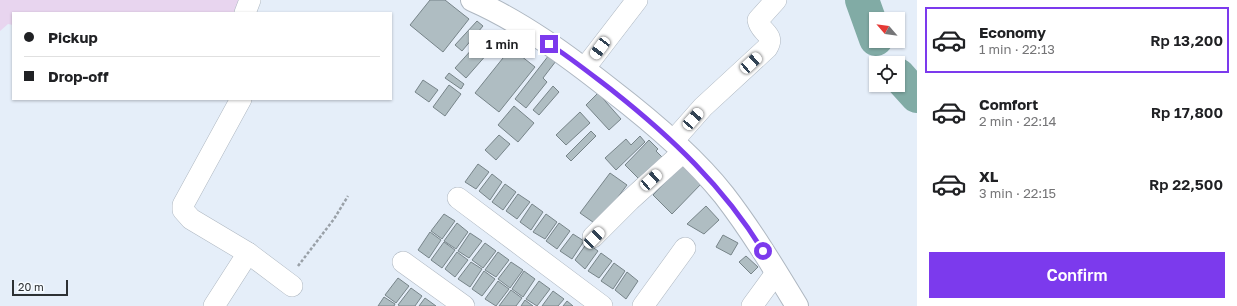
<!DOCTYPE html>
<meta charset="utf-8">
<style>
:root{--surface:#fff;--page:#f2f2f2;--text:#202124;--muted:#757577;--line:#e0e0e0;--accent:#7c3aed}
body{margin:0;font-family:"Golos Text",sans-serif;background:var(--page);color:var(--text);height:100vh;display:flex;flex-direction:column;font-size:15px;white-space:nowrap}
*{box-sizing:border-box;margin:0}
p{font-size:13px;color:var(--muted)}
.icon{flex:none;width:22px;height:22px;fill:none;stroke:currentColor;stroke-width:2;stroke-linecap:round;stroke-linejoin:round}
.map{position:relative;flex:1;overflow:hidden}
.details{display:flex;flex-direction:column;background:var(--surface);width:320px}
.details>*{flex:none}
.top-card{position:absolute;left:12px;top:12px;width:380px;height:88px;border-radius:0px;box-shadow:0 1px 3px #0004;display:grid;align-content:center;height:88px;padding:0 12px;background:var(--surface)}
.needle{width:26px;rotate:298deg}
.tools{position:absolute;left:869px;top:12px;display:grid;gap:8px}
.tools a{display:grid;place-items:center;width:36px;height:36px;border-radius:0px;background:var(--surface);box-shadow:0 1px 3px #0004;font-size:20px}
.scale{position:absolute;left:12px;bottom:10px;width:56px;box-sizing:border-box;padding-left:4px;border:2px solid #2d3134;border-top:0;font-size:11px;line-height:14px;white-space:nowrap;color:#2d3134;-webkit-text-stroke:3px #f7fbff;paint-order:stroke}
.end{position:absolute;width:18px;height:18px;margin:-9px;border:5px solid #7c3aed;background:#fff;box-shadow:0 0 0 2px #fff}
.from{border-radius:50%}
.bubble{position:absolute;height:28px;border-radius:0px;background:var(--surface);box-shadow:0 1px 3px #0004;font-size:13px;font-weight:600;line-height:28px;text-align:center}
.car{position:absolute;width:12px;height:24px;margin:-12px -6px;border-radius:5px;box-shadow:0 0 3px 1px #0007;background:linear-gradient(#fff 24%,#345 0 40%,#fff 0 76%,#345 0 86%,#fff 0)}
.top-card b{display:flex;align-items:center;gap:14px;height:38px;font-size:15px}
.top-card b+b{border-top:1px solid var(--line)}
.top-card i{width:10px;height:10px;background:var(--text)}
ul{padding:7px 0 0;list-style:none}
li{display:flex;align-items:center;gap:12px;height:66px;margin:0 8px 6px;padding:0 4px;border:2px solid transparent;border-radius:0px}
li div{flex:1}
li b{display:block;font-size:15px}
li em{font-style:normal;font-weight:600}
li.active{border-color:var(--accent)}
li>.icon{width:36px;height:36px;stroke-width:1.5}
.cta{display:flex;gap:8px;margin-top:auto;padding:8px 12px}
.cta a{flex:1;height:46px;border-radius:0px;background:var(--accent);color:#fff;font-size:16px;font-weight:600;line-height:46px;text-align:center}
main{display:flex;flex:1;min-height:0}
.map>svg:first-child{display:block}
.green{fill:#e8d5ef}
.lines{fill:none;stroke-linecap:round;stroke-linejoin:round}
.river{stroke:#81aba5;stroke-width:34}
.building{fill:#afbdc2;stroke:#778489}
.street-casing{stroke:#aeb7c1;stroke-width:22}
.secondary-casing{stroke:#aeb7c1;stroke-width:24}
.path{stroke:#99a0a7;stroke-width:2.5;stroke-dasharray:3 2;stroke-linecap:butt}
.street{stroke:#fff;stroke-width:21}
.secondary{stroke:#fff;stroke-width:22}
.route{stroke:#7c3aed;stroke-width:5}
</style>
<main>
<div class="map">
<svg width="917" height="306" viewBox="0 0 917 306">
<rect width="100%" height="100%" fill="#e5eef9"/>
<polygon class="green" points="0,0 246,0 240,13 13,13 13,25 8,24 0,31"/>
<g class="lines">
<g class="river">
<polyline points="862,0 876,39"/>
<polyline points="898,75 917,96"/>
</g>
</g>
<g class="building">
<polygon points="430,0 445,0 469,19 443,52 410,25"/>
<polygon points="477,21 483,26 462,51 455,45"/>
<polygon points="484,36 495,45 466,78 455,68"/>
<polygon points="511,48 535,67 499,112 475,93"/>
<polygon points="549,55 556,61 543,78 547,82 526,108 515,99"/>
<polygon points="449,73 464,84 461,89 445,78"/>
<polygon points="423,80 438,90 429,102 415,92"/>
<polygon points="449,85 461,94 445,116 433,107"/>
<polygon points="553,86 559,92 539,115 533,110"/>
<polygon points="598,93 621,119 609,130 586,105"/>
<polygon points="514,106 534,123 518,142 498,125"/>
<polygon points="580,112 590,123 566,145 556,135"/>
<polygon points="591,131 596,136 571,161 566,156"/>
<polygon points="499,135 510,144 496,160 485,150"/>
<polygon points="640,136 645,142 616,170 605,158 626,139 631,145"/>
<polygon points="649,140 658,149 656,151 664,159 642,182 625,165"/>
<polygon points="679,161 702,183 672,214 653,195 672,175"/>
<polygon points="478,164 489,172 476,189 465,182"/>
<polygon points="610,173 627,185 615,201 600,227 580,213"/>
<polygon points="492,174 502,182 490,200 479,191"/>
<polygon points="505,184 516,192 503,210 492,202"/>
<polygon points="518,194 530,202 517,219 506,211"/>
<polygon points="532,204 543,212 531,230 520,222"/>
<polygon points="706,206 719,220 704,234 687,224"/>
<polygon points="444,214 455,221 442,239 431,231"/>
<polygon points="546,214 557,222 545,239 533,232"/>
<polygon points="457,223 468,232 456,249 444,241"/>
<polygon points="559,223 570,231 557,249 546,241"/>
<polygon points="430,232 441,240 429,258 418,250"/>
<polygon points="470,233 482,241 469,258 458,251"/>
<polygon points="573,234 584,241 572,259 560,251"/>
<polygon points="723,235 738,243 731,255 716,247"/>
<polygon points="444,242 455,250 442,268 431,260"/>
<polygon points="485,243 496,251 483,268 472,260"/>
<polygon points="587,243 598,251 585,269 575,260"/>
<polygon points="457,252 468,260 455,277 445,269"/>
<polygon points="498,252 509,260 496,277 485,270"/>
<polygon points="601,253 612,261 599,278 588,271"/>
<polygon points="746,256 758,267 751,274 739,262"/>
<polygon points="471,262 482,269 470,287 458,279"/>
<polygon points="511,262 523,270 510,288 498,279"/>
<polygon points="614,263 625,271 613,289 601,281"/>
<polygon points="484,271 495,279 482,296 472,289"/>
<polygon points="524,271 535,279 523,297 512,289"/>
<polygon points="627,272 638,281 626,299 615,290"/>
<polygon points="398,278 409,286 396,303 385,295"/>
<polygon points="498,281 509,289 496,306 485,299"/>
<polygon points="539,281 550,289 537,306 526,299"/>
<polygon points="411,288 422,296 415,306 400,306 398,305"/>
<polygon points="511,290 522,298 516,306 499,306"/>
<polygon points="553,291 564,299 558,306 542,306"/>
<polygon points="384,297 395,304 394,306 378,306"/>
<polygon points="425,298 436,306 419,306"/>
<polygon points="525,300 533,306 521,306"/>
<polygon points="567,301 573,306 563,306"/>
</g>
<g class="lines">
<defs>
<g id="street">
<polyline points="245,13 250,0"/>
<polyline points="584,69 637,0"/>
<polyline points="241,99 183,205 183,210 191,219 248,253 292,286"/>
<path d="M673,141L703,107L767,48C776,34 760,33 758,20L776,0"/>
<polyline points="458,198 602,306"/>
<polyline points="593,237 630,200 683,152"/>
<polyline points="403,262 464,306"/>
<polyline points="214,306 248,253"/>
<polyline points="643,306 685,248"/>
<polyline points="752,306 776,273"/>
</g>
<path id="secondary" d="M472,0C522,22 568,56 611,90C650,120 693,156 724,195C751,230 774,268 797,306"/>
</defs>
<use href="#street" class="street-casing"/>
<use href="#secondary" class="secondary-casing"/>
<polyline class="path" points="298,266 334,219 348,196"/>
<use href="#street" class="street"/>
<use href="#secondary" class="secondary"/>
</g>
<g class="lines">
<path class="route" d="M549,44C571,58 592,75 613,91C671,137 724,187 763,251"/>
</g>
</svg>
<div class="tools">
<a><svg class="needle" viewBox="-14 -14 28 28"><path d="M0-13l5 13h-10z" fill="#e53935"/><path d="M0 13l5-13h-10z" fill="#757577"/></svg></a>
<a><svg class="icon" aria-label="locate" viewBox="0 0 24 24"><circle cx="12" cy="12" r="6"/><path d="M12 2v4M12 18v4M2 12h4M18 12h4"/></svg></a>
</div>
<div class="scale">20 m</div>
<i class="end from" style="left:763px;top:251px"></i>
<i class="end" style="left:549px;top:44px"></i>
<div class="bubble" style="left:469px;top:30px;width:66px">1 min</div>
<i class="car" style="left:600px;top:48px;rotate:217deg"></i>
<i class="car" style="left:751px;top:63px;rotate:48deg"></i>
<i class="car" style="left:693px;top:119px;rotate:41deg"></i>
<i class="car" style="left:651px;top:180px;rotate:48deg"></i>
<i class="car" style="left:594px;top:238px;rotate:44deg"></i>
<div class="top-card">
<b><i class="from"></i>Pickup</b>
<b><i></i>Drop-off</b>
</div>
</div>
<section class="details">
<ul>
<li class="active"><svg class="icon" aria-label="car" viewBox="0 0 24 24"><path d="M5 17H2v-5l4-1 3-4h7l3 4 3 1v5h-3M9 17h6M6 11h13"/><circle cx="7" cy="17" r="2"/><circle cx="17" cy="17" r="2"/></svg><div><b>Economy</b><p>1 min · 22:13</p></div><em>Rp 13,200</em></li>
<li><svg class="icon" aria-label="car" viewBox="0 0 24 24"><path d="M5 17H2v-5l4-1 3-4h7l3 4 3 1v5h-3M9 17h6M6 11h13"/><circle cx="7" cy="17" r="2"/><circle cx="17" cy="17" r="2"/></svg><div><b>Comfort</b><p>2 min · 22:14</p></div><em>Rp 17,800</em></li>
<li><svg class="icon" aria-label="car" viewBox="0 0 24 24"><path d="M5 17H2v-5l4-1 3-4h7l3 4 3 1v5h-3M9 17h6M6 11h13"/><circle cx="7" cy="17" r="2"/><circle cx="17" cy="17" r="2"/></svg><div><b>XL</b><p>3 min · 22:15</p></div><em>Rp 22,500</em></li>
</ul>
<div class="cta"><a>Confirm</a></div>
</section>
</main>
